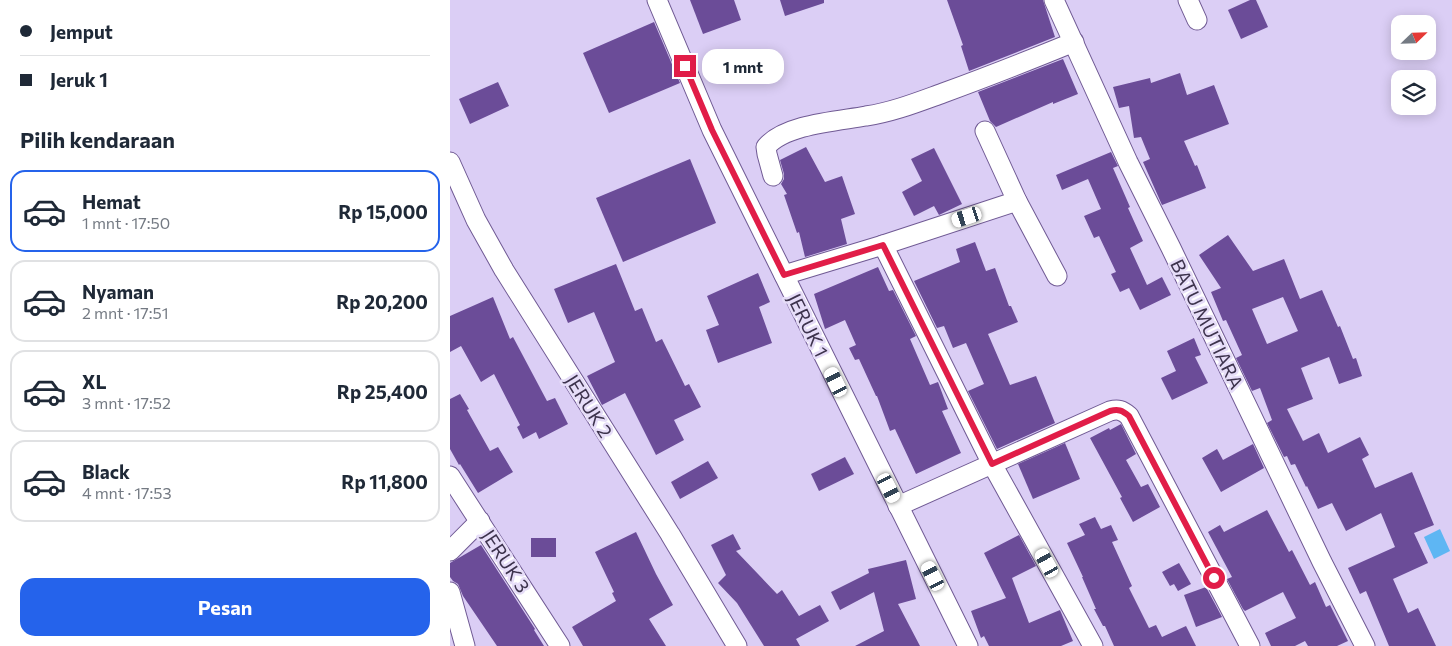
<!DOCTYPE html>
<html lang="id">
<meta charset="utf-8">
<style>
:root{--surface:#fff;--page:#f6f6f7;--text:#1f2937;--muted:#747a83;--line:#e0e1e3;--accent:#2563eb}
body{margin:0;font-family:Commissioner,sans-serif;background:var(--page);color:var(--text);height:100vh;display:flex;flex-direction:column;font-size:19px;white-space:nowrap}
*{box-sizing:border-box;margin:0}
p{font-size:16px;color:var(--muted)}
.icon{flex:none;width:28px;height:28px;fill:none;stroke:currentColor;stroke-width:2;stroke-linecap:round;stroke-linejoin:round}
.map{position:relative;flex:1;overflow:hidden}
.panel{display:flex;flex-direction:column;background:var(--surface);width:450px}
.panel>*{flex:none}
.banner{display:grid;align-content:center;height:110px;padding:0 20px;background:var(--surface)}
.needle{width:32px;rotate:67deg}
.buttons{position:absolute;left:941px;top:15px;display:grid;gap:10px}
.buttons a{display:grid;place-items:center;width:45px;height:45px;border-radius:10px;background:var(--surface);box-shadow:0 2px 12px #0003;font-size:25px}
.end{position:absolute;width:22px;height:22px;margin:-11px;border:6px solid #e11d48;background:#fff;box-shadow:0 0 0 2px #fff}
.from{border-radius:50%}
.bubble{position:absolute;height:35px;border-radius:15px;background:var(--surface);box-shadow:0 2px 12px #0003;font-size:16px;font-weight:700;line-height:35px;text-align:center}
.car{position:absolute;width:15px;height:30px;margin:-15px -8px;border-radius:6px;box-shadow:0 0 4px 1px #0007;background:linear-gradient(#fff 24%,#345 0 40%,#fff 0 76%,#345 0 86%,#fff 0)}
.banner b{display:flex;align-items:center;gap:18px;height:48px;font-size:19px}
.banner b+b{border-top:1px solid var(--line)}
.banner i{width:12px;height:12px;background:var(--text)}
ul{padding:0;list-style:none}
li{display:flex;align-items:center;gap:15px;height:82px;margin:0 10px 8px;padding:0 10px;border:2px solid var(--line);border-radius:15px}
li div{flex:1}
li b{display:block;font-size:19px}
li em{font-style:normal;font-weight:700}
li.on{border-color:var(--accent)}
li>.icon{width:45px;height:45px;stroke-width:1.5}
h2{padding:0 20px;font-size:22px;line-height:60px}
.cta{display:flex;gap:10px;margin-top:auto;padding:10px 20px}
.cta a{flex:1;height:58px;border-radius:15px;background:var(--accent);color:#fff;font-size:20px;font-weight:700;line-height:58px;text-align:center}
main{display:flex;flex:1;min-height:0}
.map>svg:first-child{display:block}
.water{fill:#5eb6f3}
.building{fill:#6b4c98;fill-rule:evenodd}
.lines{fill:none;stroke-linecap:round;stroke-linejoin:round}
.minor-casing{stroke:#705a94;stroke-width:21}
.minor{stroke:#fff;stroke-width:19}
.route{stroke:#e11d48;stroke-width:6}
.labels{text-anchor:middle;stroke-width:5;stroke-linejoin:round;paint-order:stroke}
.street-label{font-size:19px;fill:#3d334d;stroke:#e6ddf8}
</style>
<main>
<section class="panel">
<div class="banner">
<b><i class="from"></i>Jemput</b>
<b><i></i>Jeruk 1</b>
</div>
<h2>Pilih kendaraan</h2>
<ul>
<li class="on"><svg class="icon" aria-label="car" viewBox="0 0 24 24"><path d="M5 17H2v-5l4-1 3-4h7l3 4 3 1v5h-3M9 17h6M6 11h13"/><circle cx="7" cy="17" r="2"/><circle cx="17" cy="17" r="2"/></svg><div><b>Hemat</b><p>1 mnt · 17:50</p></div><em>Rp 15,000</em></li>
<li><svg class="icon" aria-label="car" viewBox="0 0 24 24"><path d="M5 17H2v-5l4-1 3-4h7l3 4 3 1v5h-3M9 17h6M6 11h13"/><circle cx="7" cy="17" r="2"/><circle cx="17" cy="17" r="2"/></svg><div><b>Nyaman</b><p>2 mnt · 17:51</p></div><em>Rp 20,200</em></li>
<li><svg class="icon" aria-label="car" viewBox="0 0 24 24"><path d="M5 17H2v-5l4-1 3-4h7l3 4 3 1v5h-3M9 17h6M6 11h13"/><circle cx="7" cy="17" r="2"/><circle cx="17" cy="17" r="2"/></svg><div><b>XL</b><p>3 mnt · 17:52</p></div><em>Rp 25,400</em></li>
<li><svg class="icon" aria-label="car" viewBox="0 0 24 24"><path d="M5 17H2v-5l4-1 3-4h7l3 4 3 1v5h-3M9 17h6M6 11h13"/><circle cx="7" cy="17" r="2"/><circle cx="17" cy="17" r="2"/></svg><div><b>Black</b><p>4 mnt · 17:53</p></div><em>Rp 11,800</em></li>
</ul>
<div class="cta"><a>Pesan</a></div>
</section>
<div class="map">
<svg width="1002" height="646" viewBox="0 0 1002 646">
<rect width="100%" height="100%" fill="#dbcef5"/>
<polygon class="water" points="990,529 1000,551 984,559 974,537"/>
<g class="building">
<polygon points="240,0 284,0 291,20 253,34"/>
<polygon points="330,0 374,0 374,3 335,16"/>
<polygon points="497,0 593,0 605,37 519,71 511,46 513,45"/>
<polygon points="800,0 806,0 818,27 791,39 778,10"/>
<polygon points="204,22 230,83 159,113 133,53"/>
<polygon points="613,59 628,94 603,104 603,102 546,127 540,121 528,92"/>
<polygon points="730,73 737,95 764,85 779,124 734,141 745,166 747,165 756,188 712,205 693,162 700,159 691,137 684,138 679,106 669,108 663,87 700,78 701,83"/>
<polygon points="48,82 59,106 20,124 9,99"/>
<polygon points="356,147 375,182 392,176 405,214 391,219 397,244 355,257 349,232 347,233 334,195 337,194 331,184 334,179 334,174 330,160"/>
<polygon points="484,148 512,204 489,215 484,206 464,216 452,192 472,181 461,159"/>
<polygon points="661,152 668,166 663,168 680,207 678,208 693,241 680,248 697,285 712,277 721,295 690,310 679,288 670,292 661,274 666,272 649,236 644,238 634,216 651,209 638,179 612,190 606,175"/>
<polygon points="240,159 266,223 173,262 146,198"/>
<path d="M778,235L803,271L834,259L850,299L872,290L888,327L890,326L903,359L906,358L912,376L889,384L879,357L851,368L863,399L837,409L853,441L869,433L878,453L910,437L919,455L912,459L925,488L962,472L984,525L964,533L978,563L943,579L958,613L968,608L986,646H939L916,591L910,594L898,568L945,547L931,513L896,531L882,503L868,509L857,486L856,487L845,464L841,465L837,456L834,457L817,423L822,420L810,388L802,391L786,358L792,355L776,320L773,321L761,292L771,288L749,255ZM833,297L848,331L817,344L802,309Z"/>
<polygon points="525,242 536,271 545,268 559,306 561,306 568,322 538,334 560,385 586,376 605,423 547,449 518,391 534,384 516,343 503,348 494,326 487,328 464,281 510,262 506,249"/>
<polygon points="166,264 185,311 192,308 206,342 212,339 235,386 239,384 251,407 224,420 234,440 206,455 175,393 152,405 137,376 165,362 144,312 118,323 104,289"/>
<polygon points="428,267 439,291 443,290 466,336 460,339 480,385 488,382 498,409 492,411 511,453 466,474 445,429 440,431 427,396 426,396 409,359 405,360 399,348 406,345 395,320 375,329 364,294"/>
<polygon points="308,273 320,302 309,307 322,343 268,363 256,330 269,325 257,296"/>
<polygon points="43,297 60,339 63,337 97,401 105,398 118,424 89,439 86,432 73,439 67,427 70,425 44,374 31,382 11,346 0,352 0,316"/>
<polygon points="744,338 751,355 745,357 758,383 722,400 711,378 726,371 717,351"/>
<polygon points="10,394 19,409 17,410 40,451 48,447 63,472 28,493 10,464 9,465 0,449 0,399"/>
<polygon points="671,424 686,454 676,460 691,487 698,484 710,507 683,522 670,498 672,497 640,438 659,428 660,430"/>
<polygon points="615,443 630,479 583,499 568,464"/>
<polygon points="803,444 814,468 771,492 752,458 767,449 773,460"/>
<polygon points="395,457 404,474 369,491 361,474"/>
<polygon points="258,461 268,478 230,499 221,482"/>
<polygon points="817,510 839,552 842,550 860,585 865,582 876,607 880,605 898,641 887,646 858,646 855,641 845,646 821,646 815,633 846,618 833,592 795,611 793,609 777,579 782,577 758,532 770,525 774,532"/>
<polygon points="645,517 651,529 661,525 668,540 662,542 682,586 679,588 699,628 706,625 712,637 736,626 746,646 664,646 655,626 653,626 644,609 646,609 632,577 633,577 617,543 635,535 629,524"/>
<polygon points="186,532 206,574 223,605 199,619 216,646 133,646 122,627 166,601 162,593 164,592 145,552"/>
<polygon points="283,534 291,549 286,551 327,594 332,590 349,616 370,605 379,621 346,639 350,646 314,646 287,603 268,583 276,575 261,545"/>
<polygon points="569,535 586,566 562,578 579,623 610,610 623,641 611,646 539,646 534,636 531,638 521,611 556,598 534,553"/>
<rect x="81" y="538" width="25" height="19"/>
<polygon points="31,545 85,629 84,630 94,646 47,646 13,596 8,584 3,581 0,577 0,563"/>
<polygon points="456,560 466,599 448,604 470,646 405,646 434,631 424,592 390,610 381,592 419,573 418,569"/>
<polygon points="729,563 741,584 728,591 724,584 720,586 712,572"/>
<polygon points="756,587 772,617 746,627 734,595"/>
</g>
<g class="lines">
<defs>
<g id="minor">
<polyline points="207,0 262,130 518,646"/>
<polyline points="604,0 678,162 721,248 872,562 915,646"/>
<polyline points="738,0 747,20"/>
<polyline points="535,131 567,201 607,276"/>
<polyline points="0,162 26,220 54,270 220,534 287,646"/>
<path d="M323,176L317,154L316,147C335,124 389,121 416,116C443,112 468,102 493,93C537,77 580,60 624,42"/>
<polyline points="433,245 542,464 643,646"/>
<polyline points="334,275 433,245 567,201"/>
<polyline points="0,476 110,646"/>
<path d="M448,506L660,411C668,409 672,410 679,416L800,646"/>
<polyline points="0,551 30,521"/>
<polyline points="0,592 15,646"/>
</g>
</defs>
<use href="#minor" class="minor-casing"/>
<use href="#minor" class="minor"/>
</g>
<g class="lines">
<path class="route" d="M235,66L262,130L334,275L433,245L542,464L660,411C668,409 672,410 679,416L764,578"/>
</g>
<g class="labels">
<g class="street-label">
<text transform="translate(757 324) rotate(64)" y="7">BATU MUTIARA</text>
<text transform="translate(358 325) rotate(64)" y="7">JERUK 1</text>
<text transform="translate(139 406) rotate(58)" y="7">JERUK 2</text>
<text transform="translate(56 561) rotate(57)" y="7">JERUK 3</text>
</g>
</g>
</svg>
<div class="buttons">
<a><svg class="needle" viewBox="-14 -14 28 28"><path d="M0-13l5 13h-10z" fill="#e53935"/><path d="M0 13l5-13h-10z" fill="#747a83"/></svg></a>
<a><svg class="icon" aria-label="layers" viewBox="0 0 24 24"><path d="M12 4l9 5-9 5-9-5zM3 14l9 5 9-5"/></svg></a>
</div>
<i class="end from" style="left:764px;top:578px"></i>
<i class="end" style="left:235px;top:66px"></i>
<div class="bubble" style="left:252px;top:49px;width:82px">1 mnt</div>
<i class="car" style="left:517px;top:217px;rotate:252deg"></i>
<i class="car" style="left:386px;top:382px;rotate:334deg"></i>
<i class="car" style="left:439px;top:488px;rotate:153deg"></i>
<i class="car" style="left:597px;top:563px;rotate:331deg"></i>
<i class="car" style="left:483px;top:576px;rotate:333deg"></i>
</div>
</main>
